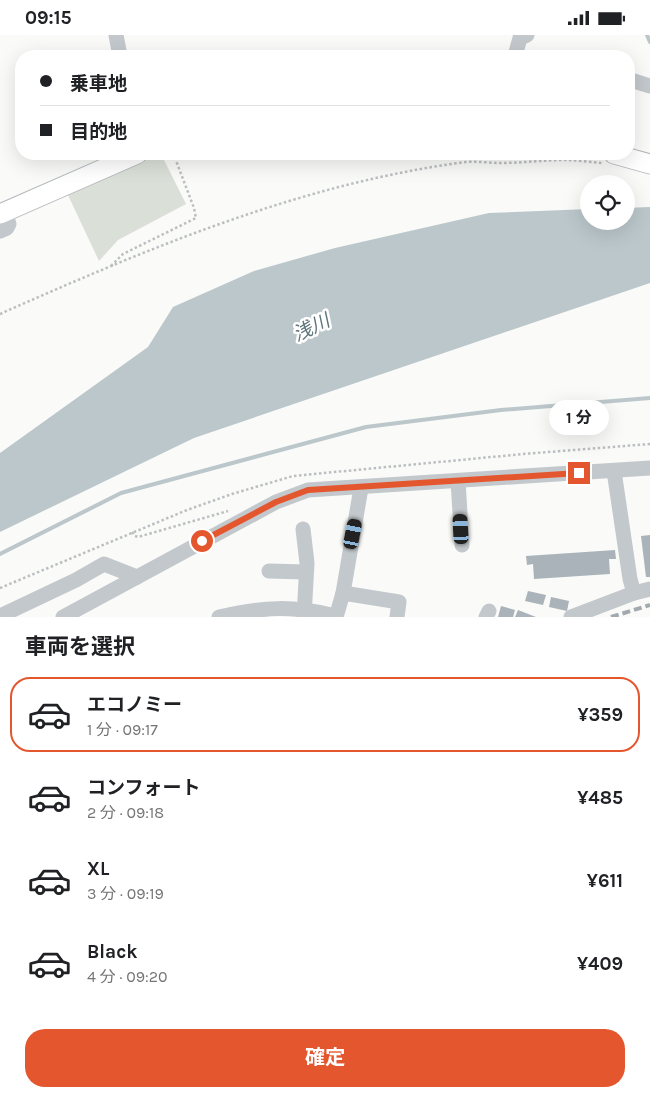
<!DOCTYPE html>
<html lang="ja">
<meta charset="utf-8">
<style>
:root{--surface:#fff;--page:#f6f6f6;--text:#202124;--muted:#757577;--line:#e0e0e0;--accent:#e4572e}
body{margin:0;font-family:Karla,"Noto Sans JP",sans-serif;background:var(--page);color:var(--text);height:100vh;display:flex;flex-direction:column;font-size:19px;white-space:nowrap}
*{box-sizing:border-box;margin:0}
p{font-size:16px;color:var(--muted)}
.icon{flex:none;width:28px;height:28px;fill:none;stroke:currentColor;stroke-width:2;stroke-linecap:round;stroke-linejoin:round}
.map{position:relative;height:582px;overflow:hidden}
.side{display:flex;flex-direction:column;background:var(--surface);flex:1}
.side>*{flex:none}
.banner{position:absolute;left:15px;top:15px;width:620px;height:110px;border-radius:20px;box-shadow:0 5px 20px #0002;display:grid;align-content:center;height:110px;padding:0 25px;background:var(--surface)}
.controls{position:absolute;left:580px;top:140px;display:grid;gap:10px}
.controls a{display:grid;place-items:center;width:55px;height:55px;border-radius:50%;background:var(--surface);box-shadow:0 5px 20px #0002;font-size:25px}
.end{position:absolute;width:22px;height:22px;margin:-11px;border:6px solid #e4572e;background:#fff;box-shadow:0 0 0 2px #fff}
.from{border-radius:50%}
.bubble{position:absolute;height:35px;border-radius:18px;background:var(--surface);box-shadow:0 5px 20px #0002;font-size:16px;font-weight:700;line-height:35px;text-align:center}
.car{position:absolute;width:15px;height:30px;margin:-15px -8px;border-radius:6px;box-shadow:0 0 4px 1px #0007;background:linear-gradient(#222 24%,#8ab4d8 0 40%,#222 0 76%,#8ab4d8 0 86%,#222 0)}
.banner b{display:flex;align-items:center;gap:18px;height:48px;font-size:19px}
.banner b+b{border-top:1px solid var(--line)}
.banner i{width:12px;height:12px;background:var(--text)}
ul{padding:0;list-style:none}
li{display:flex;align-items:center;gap:15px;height:75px;margin:0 10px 8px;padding:0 15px;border:2px solid transparent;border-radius:20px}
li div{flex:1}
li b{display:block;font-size:19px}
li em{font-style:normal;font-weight:700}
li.current{border-color:var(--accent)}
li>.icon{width:45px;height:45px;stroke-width:1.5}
h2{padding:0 25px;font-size:22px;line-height:60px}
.cta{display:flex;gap:10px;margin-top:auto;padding:10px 25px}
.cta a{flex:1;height:58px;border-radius:20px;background:var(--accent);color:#fff;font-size:20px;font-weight:700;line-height:58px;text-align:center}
.status{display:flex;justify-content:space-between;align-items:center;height:35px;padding:0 25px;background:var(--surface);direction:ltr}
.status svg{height:14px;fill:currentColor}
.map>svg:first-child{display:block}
.green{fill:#dadfd7}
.water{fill:#bbc7cb}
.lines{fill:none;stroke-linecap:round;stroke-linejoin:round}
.stream{stroke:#bbc7cb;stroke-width:4}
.building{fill:#aab3b9}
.major-casing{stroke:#b5babe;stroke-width:21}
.path{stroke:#bbbfc2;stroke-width:2.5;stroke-dasharray:2.5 2.5;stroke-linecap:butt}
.minor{stroke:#c3c8cc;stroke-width:15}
.major{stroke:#fff;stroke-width:19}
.rail{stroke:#a2aab0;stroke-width:4;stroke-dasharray:8 4;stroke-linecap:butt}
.route{stroke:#e4572e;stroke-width:6}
.labels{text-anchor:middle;stroke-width:5;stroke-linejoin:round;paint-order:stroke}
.water-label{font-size:19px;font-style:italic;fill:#60757c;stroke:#fff}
</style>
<div class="status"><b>09:15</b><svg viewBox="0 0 49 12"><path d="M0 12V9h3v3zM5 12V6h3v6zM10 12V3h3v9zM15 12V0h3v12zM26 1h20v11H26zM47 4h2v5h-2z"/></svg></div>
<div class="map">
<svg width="650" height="582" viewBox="0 0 650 582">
<rect width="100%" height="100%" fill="#fafaf8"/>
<polygon class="green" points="155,120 164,125 186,169 118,205 99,226 67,158"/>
<polygon class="water" points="650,172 650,248 194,403 0,497 0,418 148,312 173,272 254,236 335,213 489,178 589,174 589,186 626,186 626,173"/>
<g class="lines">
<g class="stream">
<polyline points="647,0 650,7"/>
<polyline points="0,519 121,458 366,392 501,375 650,363"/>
</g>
</g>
<g class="building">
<polygon points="650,500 650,542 646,542 641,501"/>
<polygon points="615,515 616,524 609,524 610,539 534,544 533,529 527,530 526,521"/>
<polygon points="528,556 546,560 543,570 525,566"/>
<polygon points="551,562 569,566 567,576 549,572"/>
<polygon points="501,571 515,575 513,582 498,582"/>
<polygon points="518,575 536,582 515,582"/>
</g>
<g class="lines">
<defs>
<g id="major">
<polyline points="614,119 650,129"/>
<polyline points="0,179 137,119"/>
</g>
</defs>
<use href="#major" class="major-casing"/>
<g class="path">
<polyline points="111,231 123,219 196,183 194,173 175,123 169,120 163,119"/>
<path d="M0,279C149,213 303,148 466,127C477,126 489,128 500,128C522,128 543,125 565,125C577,125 590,127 602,128"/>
<polyline points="132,497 135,501 138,502 228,476"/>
<polyline points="0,553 187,475 232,459 293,441 523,419 650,409"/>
</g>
<g class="minor">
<polyline points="116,0 120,21"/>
<polyline points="515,21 520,3 527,0"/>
<polyline points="634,46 650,51"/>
<polyline points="0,196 7,193 9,189 5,177"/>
<polyline points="614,436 630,544 634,558"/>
<polyline points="458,446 462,510"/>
<polyline points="303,494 307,528 304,582"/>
<polyline points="269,536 305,537"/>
<polyline points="343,558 399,567 397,582"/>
<polyline points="0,581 76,545 104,529 137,542"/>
<polyline points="63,582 276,467 308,455 650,433"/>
<path d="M219,582C264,572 291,570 336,581"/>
<polyline points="336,582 343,558 361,453"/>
<polyline points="486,582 489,576"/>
<polyline points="571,582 634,558 650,554"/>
</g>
<use href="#major" class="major"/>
<polyline class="rail" points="611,582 650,570"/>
</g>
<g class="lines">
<polyline class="route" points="202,506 276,467 308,455 579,438"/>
</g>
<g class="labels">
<g class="water-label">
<text transform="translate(311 292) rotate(-26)" y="7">浅川</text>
</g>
</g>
</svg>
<div class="controls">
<a><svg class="icon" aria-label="locate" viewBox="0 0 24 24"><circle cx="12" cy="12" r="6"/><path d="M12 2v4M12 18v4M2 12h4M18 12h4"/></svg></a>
</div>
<i class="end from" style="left:202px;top:506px"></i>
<i class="end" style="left:579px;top:438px"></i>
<div class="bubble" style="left:549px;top:365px;width:60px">1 分</div>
<i class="car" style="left:461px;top:494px;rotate:357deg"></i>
<i class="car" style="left:353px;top:499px;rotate:11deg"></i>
<div class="banner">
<b><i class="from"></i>乗車地</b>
<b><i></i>目的地</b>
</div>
</div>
<section class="side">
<h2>車両を選択</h2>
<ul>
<li class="current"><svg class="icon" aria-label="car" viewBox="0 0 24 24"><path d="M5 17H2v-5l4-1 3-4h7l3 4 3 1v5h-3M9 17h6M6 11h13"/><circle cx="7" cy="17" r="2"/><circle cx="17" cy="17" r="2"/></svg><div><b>エコノミー</b><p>1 分 · 09:17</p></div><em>¥359</em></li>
<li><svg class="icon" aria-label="car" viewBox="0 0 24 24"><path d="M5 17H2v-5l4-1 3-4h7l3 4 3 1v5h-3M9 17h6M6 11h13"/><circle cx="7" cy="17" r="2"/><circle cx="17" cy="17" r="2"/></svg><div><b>コンフォート</b><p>2 分 · 09:18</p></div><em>¥485</em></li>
<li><svg class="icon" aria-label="car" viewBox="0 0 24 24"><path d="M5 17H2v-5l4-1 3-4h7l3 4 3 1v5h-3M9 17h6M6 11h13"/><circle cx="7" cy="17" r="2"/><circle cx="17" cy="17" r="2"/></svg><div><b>XL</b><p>3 分 · 09:19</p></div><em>¥611</em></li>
<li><svg class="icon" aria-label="car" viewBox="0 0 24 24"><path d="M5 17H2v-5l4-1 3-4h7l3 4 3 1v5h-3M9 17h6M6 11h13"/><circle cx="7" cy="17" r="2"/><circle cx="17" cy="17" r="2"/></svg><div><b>Black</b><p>4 分 · 09:20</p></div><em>¥409</em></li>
</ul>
<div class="cta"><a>確定</a></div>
</section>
